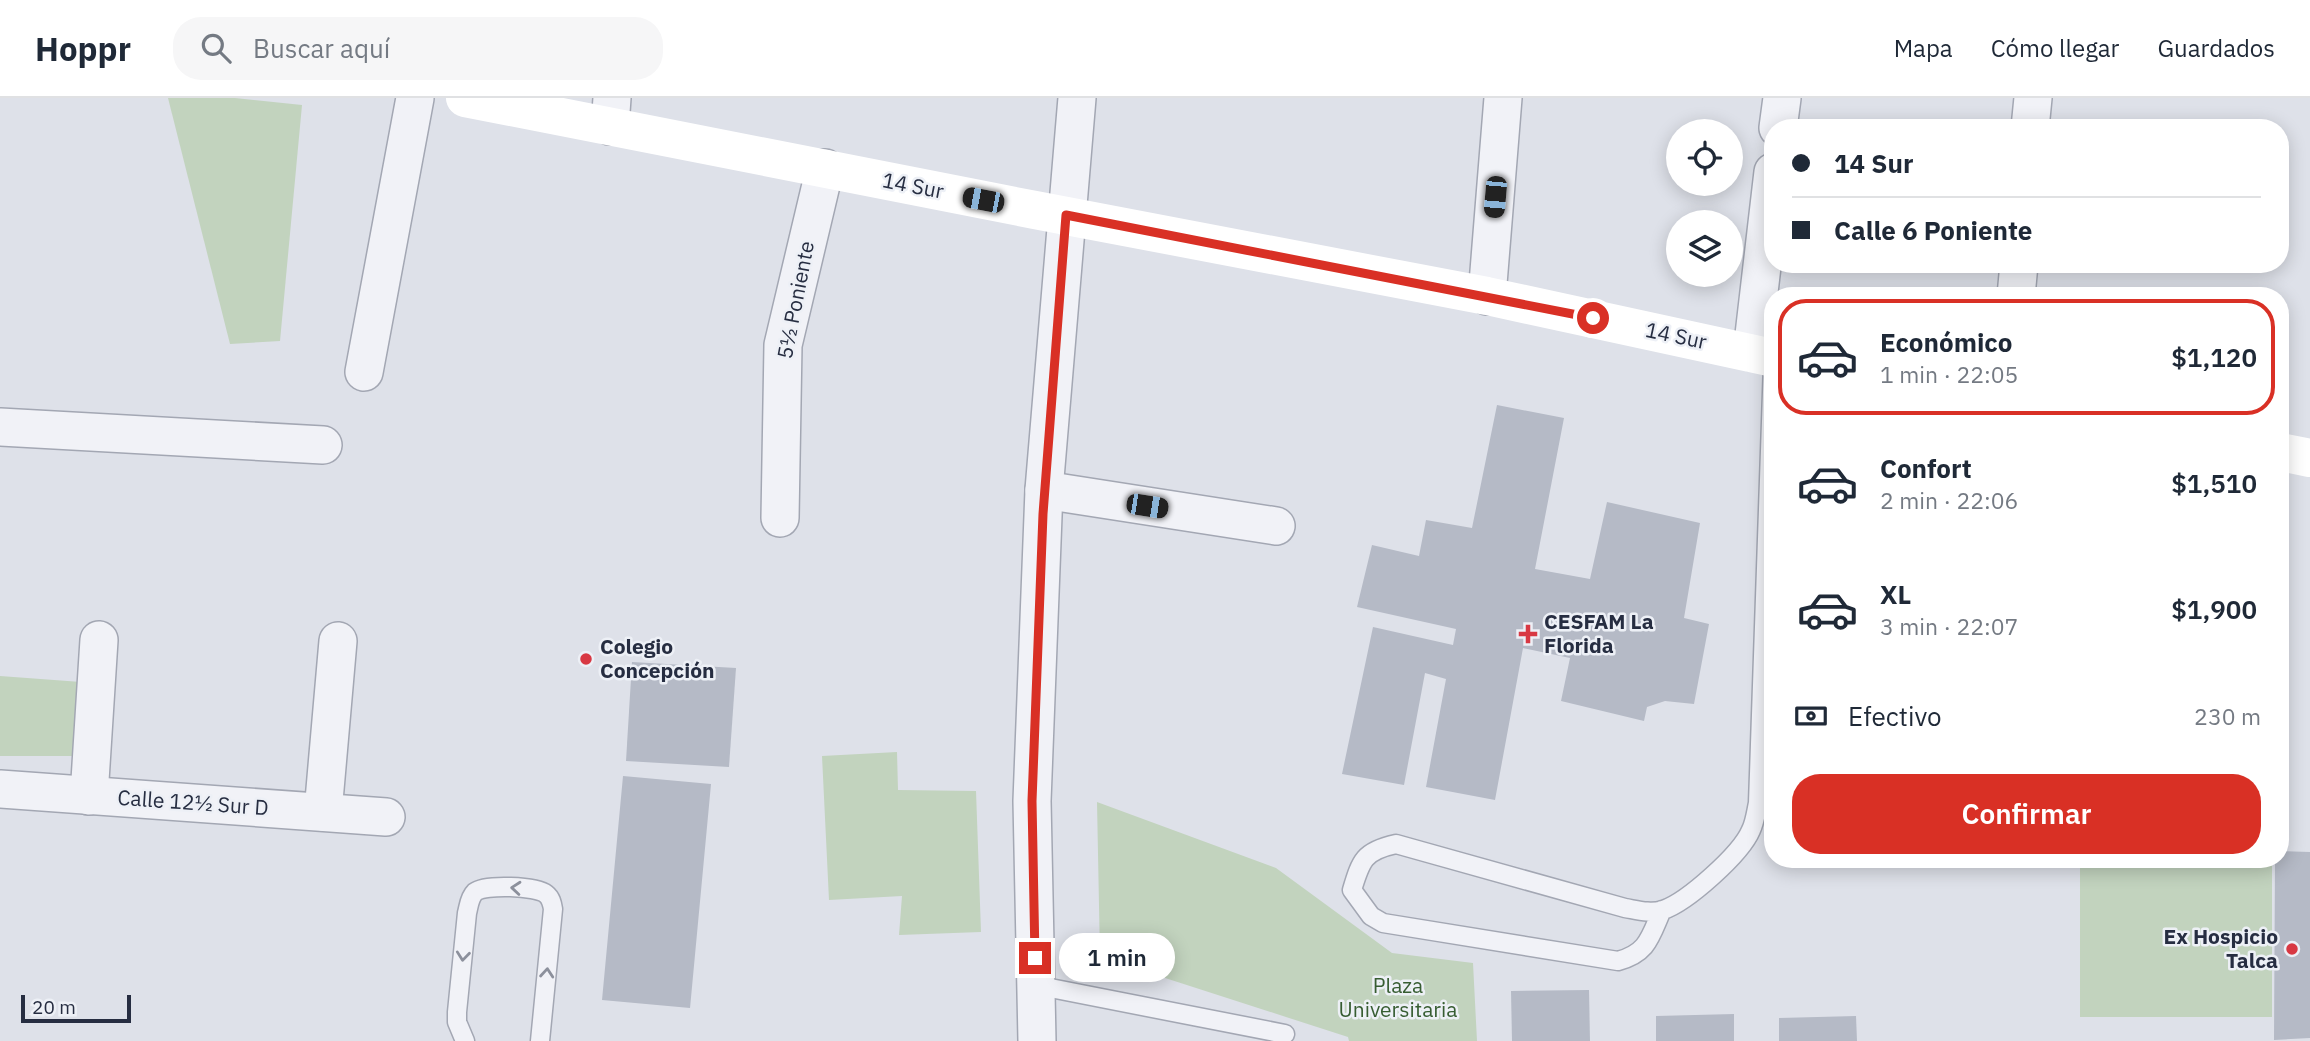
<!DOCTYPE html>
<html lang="es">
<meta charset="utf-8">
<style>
:root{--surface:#fff;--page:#f6f6f7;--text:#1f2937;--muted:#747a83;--line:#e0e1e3;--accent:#d93025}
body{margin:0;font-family:"IBM Plex Sans",sans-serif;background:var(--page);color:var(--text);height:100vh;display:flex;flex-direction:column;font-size:26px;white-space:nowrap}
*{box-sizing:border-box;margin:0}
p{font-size:23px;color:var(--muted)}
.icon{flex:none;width:38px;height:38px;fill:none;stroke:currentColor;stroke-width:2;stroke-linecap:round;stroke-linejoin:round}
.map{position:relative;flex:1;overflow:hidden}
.sheet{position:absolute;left:1764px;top:189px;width:525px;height:581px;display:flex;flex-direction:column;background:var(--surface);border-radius:28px;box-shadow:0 4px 18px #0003}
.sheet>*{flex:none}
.top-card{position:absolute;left:1764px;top:21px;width:525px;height:154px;border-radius:28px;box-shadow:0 4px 18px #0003;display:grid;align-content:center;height:154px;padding:0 28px;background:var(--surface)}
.buttons{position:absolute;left:1666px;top:21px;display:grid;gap:14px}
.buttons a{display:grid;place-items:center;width:77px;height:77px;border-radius:50%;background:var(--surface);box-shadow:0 4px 18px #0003;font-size:35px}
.scale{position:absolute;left:21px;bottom:18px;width:110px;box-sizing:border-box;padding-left:7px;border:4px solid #262d41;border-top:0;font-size:19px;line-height:24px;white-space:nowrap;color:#262d41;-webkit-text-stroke:5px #edf0f6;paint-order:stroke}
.end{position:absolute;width:32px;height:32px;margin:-16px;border:9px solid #d93025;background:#fff;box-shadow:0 0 0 4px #fff}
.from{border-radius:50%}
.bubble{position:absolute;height:49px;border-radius:24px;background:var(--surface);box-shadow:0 4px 18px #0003;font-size:23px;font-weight:600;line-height:49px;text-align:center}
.car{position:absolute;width:21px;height:42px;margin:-21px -10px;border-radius:9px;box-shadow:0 0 5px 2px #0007;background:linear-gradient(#222 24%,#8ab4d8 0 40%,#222 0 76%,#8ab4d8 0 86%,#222 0)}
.top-card b{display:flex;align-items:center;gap:24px;height:66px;font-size:26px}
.top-card b+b{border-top:2px solid var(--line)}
.top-card i{width:18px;height:18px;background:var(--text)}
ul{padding:12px 0 0;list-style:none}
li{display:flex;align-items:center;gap:21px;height:116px;margin:0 14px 10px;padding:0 14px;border:4px solid transparent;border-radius:28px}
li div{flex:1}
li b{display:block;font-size:26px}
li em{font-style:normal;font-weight:600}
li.active{border-color:var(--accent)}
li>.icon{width:63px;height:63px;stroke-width:1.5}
.pay{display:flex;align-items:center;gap:18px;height:77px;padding:0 28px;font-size:26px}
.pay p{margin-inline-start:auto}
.action{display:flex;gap:14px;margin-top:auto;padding:14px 28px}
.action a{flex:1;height:80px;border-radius:28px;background:var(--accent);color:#fff;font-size:28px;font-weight:600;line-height:80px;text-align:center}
header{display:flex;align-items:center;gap:42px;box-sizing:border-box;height:98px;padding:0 35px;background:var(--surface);border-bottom:2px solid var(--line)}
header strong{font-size:33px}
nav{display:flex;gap:38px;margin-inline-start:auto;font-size:24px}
.search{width:490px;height:63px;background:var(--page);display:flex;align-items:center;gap:18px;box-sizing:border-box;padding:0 24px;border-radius:28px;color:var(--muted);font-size:26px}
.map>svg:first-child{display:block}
.green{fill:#c2d3be}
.building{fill:#b5bac6}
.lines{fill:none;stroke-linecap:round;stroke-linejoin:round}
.lane-casing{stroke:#a3a7b3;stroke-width:21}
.street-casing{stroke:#a3a7b3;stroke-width:40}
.lane{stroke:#f1f2f7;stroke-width:18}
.street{stroke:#f1f2f7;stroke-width:37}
.secondary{stroke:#fff;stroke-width:38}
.oneway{stroke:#8c909c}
.route{stroke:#d93025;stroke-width:9}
.poi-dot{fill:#d83843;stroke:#edf0f6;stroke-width:2.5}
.labels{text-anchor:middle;stroke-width:5;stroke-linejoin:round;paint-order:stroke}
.street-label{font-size:21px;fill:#262d41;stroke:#edf0f6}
.poi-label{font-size:21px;font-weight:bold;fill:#262d41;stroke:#edf0f6;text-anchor:start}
.park-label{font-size:21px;fill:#375d32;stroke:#edf0f6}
</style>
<header>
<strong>Hoppr</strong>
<div class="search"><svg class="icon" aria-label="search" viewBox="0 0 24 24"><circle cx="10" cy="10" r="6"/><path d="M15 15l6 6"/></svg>Buscar aquí</div>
<nav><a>Mapa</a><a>Cómo llegar</a><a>Guardados</a></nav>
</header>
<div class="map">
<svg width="2310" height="943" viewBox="0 0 2310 943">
<rect width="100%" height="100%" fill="#dee1e9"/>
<g class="green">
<polygon points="168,0 235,0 302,7 280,243 230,246"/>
<polygon points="0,578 81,584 78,658 0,658"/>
<polygon points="897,654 898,692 976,693 981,834 899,837 902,798 829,802 822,658"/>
<polygon points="1097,704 1276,770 1392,855 1473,865 1477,943 1349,943 1348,939 1100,859"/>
<polygon points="2272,765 2272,919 2080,919 2080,766"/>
</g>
<g class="building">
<polygon points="1497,307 1564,320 1535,471 1590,481 1607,404 1700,425 1684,520 1709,526 1694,606 1665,603 1647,609 1644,623 1561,603 1570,560 1523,550 1495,702 1426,689 1446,581 1425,575 1404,687 1342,676 1373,529 1453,547 1456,531 1357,509 1372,447 1419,458 1426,422 1472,430"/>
<polygon points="632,564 736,570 729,669 626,663"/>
<polygon points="623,678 711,686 690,910 602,902"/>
<polygon points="2280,753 2310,754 2310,940 2274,942 2275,761 2280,761"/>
<polygon points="1589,892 1590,943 1512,943 1511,893"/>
<polygon points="1734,916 1734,943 1656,943 1656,918"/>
<polygon points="1856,918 1857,943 1779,943 1779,920"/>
</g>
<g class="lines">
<defs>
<g id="lane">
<path d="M1662,812C1650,839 1648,855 1618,863L1383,825L1371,818L1352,792C1361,762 1364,753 1396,746L1625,810C1637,812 1650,816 1663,812C1687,804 1741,756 1751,732C1755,724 1756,714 1758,705L1773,265"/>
<polyline points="1035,887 1285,936"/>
<path d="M465,943L457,924V914L467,815C469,808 469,800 475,794C485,786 536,788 546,796C551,800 552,805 553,811L540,943"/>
</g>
<g id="street">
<polyline points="610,28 612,0"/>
<polyline points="1778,30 1782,0"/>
<polyline points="2030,30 2033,0"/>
<polyline points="1487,198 1503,0"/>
<polyline points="2016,198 2019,166"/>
<polyline points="1752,254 1773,74"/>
<polyline points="364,274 415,0"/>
<polyline points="0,329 323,347"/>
<polyline points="1044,392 1276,428"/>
<polyline points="780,420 783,247 825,70"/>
<polyline points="0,691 386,719"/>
<polyline points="89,698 99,542"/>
<polyline points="323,714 338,543"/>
<polyline points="1037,943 1032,703 1044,392 1077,0"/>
</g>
</defs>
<use href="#lane" class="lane-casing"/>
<use href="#street" class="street-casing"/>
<use href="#lane" class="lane"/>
<use href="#street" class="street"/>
<g class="secondary">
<polyline points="465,0 1035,112 1487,198 1773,260"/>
<polyline points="2280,354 2310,360"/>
</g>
</g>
<defs><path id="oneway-chevron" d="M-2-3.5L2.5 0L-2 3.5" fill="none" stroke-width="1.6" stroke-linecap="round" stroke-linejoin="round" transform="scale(1.75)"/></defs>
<g class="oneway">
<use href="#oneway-chevron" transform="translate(516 790) rotate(-175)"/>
<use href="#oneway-chevron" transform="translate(463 858) rotate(96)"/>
<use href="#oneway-chevron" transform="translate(547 875) rotate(-85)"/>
</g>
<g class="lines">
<polyline class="route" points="1035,860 1032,703 1043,416 1066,117 1593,220"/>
</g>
<g class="poi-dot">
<path d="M1524.5 525.5h7v7h7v7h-7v7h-7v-7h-7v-7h7z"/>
<circle cx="586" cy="561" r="7"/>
<circle cx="2292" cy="851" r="7"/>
</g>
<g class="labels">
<g class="street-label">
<text transform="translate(913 88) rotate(11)" y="7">14 Sur</text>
<text transform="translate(796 202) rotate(-79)" y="7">5½ Poniente</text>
<text transform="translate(1676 238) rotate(12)" y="7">14 Sur</text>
<text transform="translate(193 705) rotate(4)" y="7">Calle 12½ Sur D</text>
</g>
<g class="poi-label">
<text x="1544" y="531">CESFAM La<tspan x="1544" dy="24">Florida</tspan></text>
<text x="600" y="556">Colegio<tspan x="600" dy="24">Concepción</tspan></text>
<text x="2278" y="846" text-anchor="end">Ex Hospicio<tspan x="2278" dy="24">Talca</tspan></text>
</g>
<g class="park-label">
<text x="1398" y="895">Plaza<tspan x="1398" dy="24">Universitaria</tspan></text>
</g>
</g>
</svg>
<div class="buttons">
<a><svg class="icon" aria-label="locate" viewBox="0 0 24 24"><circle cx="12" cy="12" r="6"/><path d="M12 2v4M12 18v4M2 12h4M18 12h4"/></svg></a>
<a><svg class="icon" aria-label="layers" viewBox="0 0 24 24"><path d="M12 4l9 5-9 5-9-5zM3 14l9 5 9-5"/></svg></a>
</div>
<div class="scale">20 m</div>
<i class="end from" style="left:1593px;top:220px"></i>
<i class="end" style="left:1035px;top:860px"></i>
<div class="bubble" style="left:1059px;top:835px;width:116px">1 min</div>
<i class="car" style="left:1495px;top:99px;rotate:185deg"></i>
<i class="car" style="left:983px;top:102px;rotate:281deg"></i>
<i class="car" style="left:1147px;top:408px;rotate:99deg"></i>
<div class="top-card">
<b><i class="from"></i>14 Sur</b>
<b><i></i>Calle 6 Poniente</b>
</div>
<section class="sheet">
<ul>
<li class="active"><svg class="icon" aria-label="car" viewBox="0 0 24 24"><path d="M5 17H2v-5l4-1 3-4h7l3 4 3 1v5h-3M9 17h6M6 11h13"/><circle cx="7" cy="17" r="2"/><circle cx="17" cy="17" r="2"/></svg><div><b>Económico</b><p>1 min · 22:05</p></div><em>$1,120</em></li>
<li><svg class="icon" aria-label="car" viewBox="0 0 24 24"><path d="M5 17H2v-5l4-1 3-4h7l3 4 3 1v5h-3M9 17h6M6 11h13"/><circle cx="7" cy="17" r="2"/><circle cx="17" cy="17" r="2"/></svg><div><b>Confort</b><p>2 min · 22:06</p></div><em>$1,510</em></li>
<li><svg class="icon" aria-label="car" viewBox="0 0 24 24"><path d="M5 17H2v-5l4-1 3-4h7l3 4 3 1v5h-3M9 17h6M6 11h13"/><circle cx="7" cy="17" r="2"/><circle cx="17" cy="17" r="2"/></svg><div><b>XL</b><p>3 min · 22:07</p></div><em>$1,900</em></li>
</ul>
<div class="pay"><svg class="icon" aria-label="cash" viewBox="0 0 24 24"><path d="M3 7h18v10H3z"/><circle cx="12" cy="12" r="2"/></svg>Efectivo<p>230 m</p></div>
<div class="action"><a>Confirmar</a></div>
</section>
</div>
